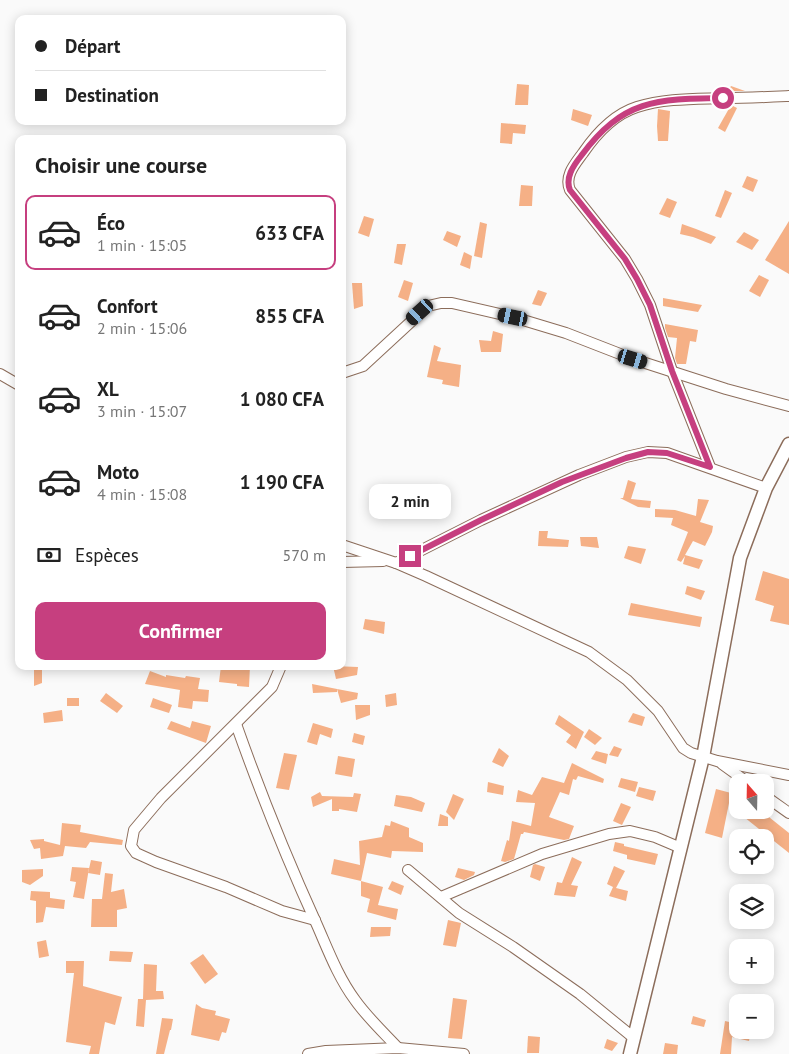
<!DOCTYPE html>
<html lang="fr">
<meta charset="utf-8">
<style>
:root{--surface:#fff;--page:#f2f2f2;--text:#222;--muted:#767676;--line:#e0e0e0;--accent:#c63f7f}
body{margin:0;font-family:"PT Sans",sans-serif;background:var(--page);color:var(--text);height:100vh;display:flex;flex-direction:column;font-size:19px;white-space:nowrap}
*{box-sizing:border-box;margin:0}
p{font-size:16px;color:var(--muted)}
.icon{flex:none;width:28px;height:28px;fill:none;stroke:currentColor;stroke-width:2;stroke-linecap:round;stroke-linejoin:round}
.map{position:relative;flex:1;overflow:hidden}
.drawer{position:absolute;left:15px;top:135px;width:331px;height:535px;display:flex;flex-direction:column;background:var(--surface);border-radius:10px;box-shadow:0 2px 12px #0003}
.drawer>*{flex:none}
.guide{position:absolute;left:15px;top:15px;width:331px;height:110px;border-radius:10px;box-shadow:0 2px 12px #0003;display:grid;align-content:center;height:110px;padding:0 20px;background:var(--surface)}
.needle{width:32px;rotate:340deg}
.controls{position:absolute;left:729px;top:774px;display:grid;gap:10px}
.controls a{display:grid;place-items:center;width:45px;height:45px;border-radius:10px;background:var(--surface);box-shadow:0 2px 12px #0003;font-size:25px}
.end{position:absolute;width:22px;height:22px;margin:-11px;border:6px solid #c63f7f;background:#fff;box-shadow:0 0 0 2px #fff}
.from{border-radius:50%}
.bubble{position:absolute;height:35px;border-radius:10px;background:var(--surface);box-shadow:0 2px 12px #0003;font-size:16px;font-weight:700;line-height:35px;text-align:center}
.car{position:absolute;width:15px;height:30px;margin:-15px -8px;border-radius:6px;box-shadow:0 0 4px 1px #0007;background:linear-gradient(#222 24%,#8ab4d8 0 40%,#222 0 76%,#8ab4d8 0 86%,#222 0)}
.guide b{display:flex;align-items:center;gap:18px;height:48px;font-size:19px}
.guide b+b{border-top:1px solid var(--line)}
.guide i{width:12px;height:12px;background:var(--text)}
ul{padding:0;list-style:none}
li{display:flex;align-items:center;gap:15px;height:75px;margin:0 10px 8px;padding:0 10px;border:2px solid transparent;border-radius:10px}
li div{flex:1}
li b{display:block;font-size:19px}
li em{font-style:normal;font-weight:700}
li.active{border-color:var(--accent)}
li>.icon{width:45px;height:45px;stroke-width:1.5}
h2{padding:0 20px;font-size:22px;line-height:60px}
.pay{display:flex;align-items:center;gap:12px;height:55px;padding:0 20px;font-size:19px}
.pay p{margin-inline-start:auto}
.cta{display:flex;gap:10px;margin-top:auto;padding:10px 20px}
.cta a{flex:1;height:58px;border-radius:10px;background:var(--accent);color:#fff;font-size:20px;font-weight:700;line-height:58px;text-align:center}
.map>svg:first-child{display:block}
.building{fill:#f5b086}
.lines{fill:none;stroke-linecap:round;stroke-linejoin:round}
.minor-casing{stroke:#8c6d5b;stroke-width:12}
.major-casing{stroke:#8c6d5b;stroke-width:15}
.minor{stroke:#fff;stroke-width:10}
.major{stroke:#fff;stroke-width:12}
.route{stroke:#c63f7f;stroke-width:6}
</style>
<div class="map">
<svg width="789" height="1054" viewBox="0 0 789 1054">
<rect width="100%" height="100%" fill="#fafafa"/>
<g class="building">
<polygon points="517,84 529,85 528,105 515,105"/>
<polygon points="731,86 745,91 728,91"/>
<polygon points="731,105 737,108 725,132 718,128"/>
<polygon points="573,109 592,115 588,126 571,120"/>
<polygon points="658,109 670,111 668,141 658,141 657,126"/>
<polygon points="501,123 526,125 525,134 513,133 512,144 500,143"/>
<polygon points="747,176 758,180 753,192 742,187"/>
<polygon points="521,185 533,186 532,206 519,206"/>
<polygon points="725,190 732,193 721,218 715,216"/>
<polygon points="667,198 677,202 670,218 659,214"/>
<polygon points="364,216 374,219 369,237 358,233"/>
<polygon points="789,221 789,274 765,260"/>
<polygon points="480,222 487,224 482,258 474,256"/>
<polygon points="682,224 696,229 716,237 711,244 693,237 680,234"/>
<polygon points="447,231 461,236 457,247 443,240"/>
<polygon points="744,232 759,240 752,250 736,242"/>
<polygon points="397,244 406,244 402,265 394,263"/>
<polygon points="464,252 472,256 470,269 460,265"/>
<polygon points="759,275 769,280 760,297 749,291"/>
<polygon points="404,280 413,283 408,301 398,297"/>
<polygon points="352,283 362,283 363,306 354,309"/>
<polygon points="538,290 547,293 541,306 532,304"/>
<polygon points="663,298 702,305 698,312 663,306"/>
<polygon points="665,324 698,330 696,342 690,341 686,364 677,364 675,358 677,338 668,337 665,328"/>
<polygon points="493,331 503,334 501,352 481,352 479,340 491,341"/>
<polygon points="434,345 441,348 437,361 461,365 459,387 442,384 443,380 427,377"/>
<polygon points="628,480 636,483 631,499 651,501 650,508 638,507 620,498 623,498"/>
<polygon points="698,499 709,500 700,522 713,526 712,532 705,546 693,541 685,555 703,560 699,569 683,564 685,556 681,562 677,560 688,532 671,525 673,518 655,517 655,509 675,510 696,516"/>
<polygon points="539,531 548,531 547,538 569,540 568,547 538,546"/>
<polygon points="580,537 597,537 599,548 581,546"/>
<polygon points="628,546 646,549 641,564 624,558"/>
<polygon points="763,571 789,579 789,625 770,621 774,606 755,600"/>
<polygon points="687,586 705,591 701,600 685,594"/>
<polygon points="631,603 702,617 700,627 628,615"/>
<polygon points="365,619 385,622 384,634 363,629"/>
<polygon points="221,666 250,666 249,687 237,686 237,684 219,682"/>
<polygon points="333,666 358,667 357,675 336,679"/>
<polygon points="34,669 42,669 42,683 34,686"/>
<polygon points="150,671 166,677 166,675 185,678 186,676 200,678 198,689 209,690 208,702 193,701 192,709 178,707 180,690 145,684"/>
<polygon points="312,684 337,689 337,692 313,693"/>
<polygon points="337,689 358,693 357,699 341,703"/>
<polygon points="106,693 123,706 117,713 100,701"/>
<polygon points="396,693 397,705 386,707 385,695"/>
<rect x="67" y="698" width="12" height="8"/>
<polygon points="153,698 172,705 169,713 150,707"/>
<polygon points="355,705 370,705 370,715 356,720"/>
<polygon points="62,710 63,721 44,723 43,713"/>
<polygon points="633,713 645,717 642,726 628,722"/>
<polygon points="559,715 584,732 576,749 566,742 571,735 555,724"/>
<polygon points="171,721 190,728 192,721 211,726 206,743 167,729"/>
<polygon points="313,723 333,729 331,738 320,734 317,745 307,742"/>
<polygon points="589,729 602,738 595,745 584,737"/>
<polygon points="354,733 365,736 363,745 352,742"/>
<polygon points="614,746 622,749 618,757 609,755"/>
<polygon points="499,748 509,756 503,767 492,762"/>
<polygon points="596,751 608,754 606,764 591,759"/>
<polygon points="284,753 297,755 289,790 276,788"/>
<polygon points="338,756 355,759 352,777 335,774"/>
<polygon points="572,763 604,779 603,783 578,776 576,780 573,779 569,795 560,792 549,817 574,826 569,839 564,840 524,832 523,834 521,834 514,859 505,862 501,861 507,840 509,841 512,821 531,826 535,803 516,802 518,790 532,795 542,777 564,783"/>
<polygon points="621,778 638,782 635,792 618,787"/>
<polygon points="488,782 504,786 503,795 487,792"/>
<polygon points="639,787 656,791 653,801 636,796"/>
<polygon points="716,789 731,793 722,838 705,833"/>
<polygon points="320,792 322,796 353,797 354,793 361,794 357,812 339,809 339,811 332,811 332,799 313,807 311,797"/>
<polygon points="453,794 464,799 454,820 446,812"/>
<polygon points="396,795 411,797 425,803 422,812 394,806"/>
<polygon points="621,803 631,807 622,825 613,821"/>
<polygon points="751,810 760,810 789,833 789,853 744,817"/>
<polygon points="440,814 448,817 448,826 438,826"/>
<polygon points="391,821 409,828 409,837 423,843 423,852 392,851 391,858 367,853 361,881 331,874 334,859 360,865 359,841 382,837 385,825 390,826"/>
<polygon points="62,823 81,825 80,832 123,840 122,845 90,842 86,848 65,846 63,856 41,859 40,848 34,849 30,840 44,839 44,841 60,845"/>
<polygon points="615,842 624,844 624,846 658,854 655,865 627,859 627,855 613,851"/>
<polygon points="572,857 582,862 571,885 578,886 575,897 554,895 557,882 562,883"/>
<polygon points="91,860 102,862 100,875 88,873"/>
<polygon points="535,864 545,867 540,881 530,877 533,865"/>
<polygon points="614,866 625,871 616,888 628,891 626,901 609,896 613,887 607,884"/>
<polygon points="72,867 89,868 84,899 73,897 76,882 70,881"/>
<polygon points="458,868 475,872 474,875 464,880 455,877"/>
<polygon points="43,869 43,876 30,885 22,882 22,870"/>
<polygon points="105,873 113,874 111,892 124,889 127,908 117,910 117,927 91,927 92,899 102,899"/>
<polygon points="361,881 383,887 378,905 398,909 396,920 367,912 370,899 361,896"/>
<polygon points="392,881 404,886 401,895 388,889"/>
<polygon points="31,891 50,892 50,898 65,900 64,909 46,907 43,922 36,923 36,901 30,900"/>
<polygon points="448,920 461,923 456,947 443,945"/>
<polygon points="371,927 391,927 390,936 370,937"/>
<polygon points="46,940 49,956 39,958 37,942"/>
<polygon points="110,951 133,952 131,962 109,961"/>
<polygon points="203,954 218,974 205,984 190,963"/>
<polygon points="66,961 84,961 83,986 122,997 115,1025 105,1022 99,1054 89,1054 91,1046 66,1042 74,973 66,973"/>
<polygon points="144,964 157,965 156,991 163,991 164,999 146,1000 144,1027 136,1026 138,999 143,999"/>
<polygon points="453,998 467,1000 462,1039 448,1038"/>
<polygon points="196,1004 202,1008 216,1011 215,1015 230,1019 226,1033 222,1032 219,1041 191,1035"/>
<polygon points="693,1016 706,1020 704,1027 691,1024"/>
<polygon points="162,1018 173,1019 171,1030 170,1030 164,1054 156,1054"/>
<polygon points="725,1021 738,1024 738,1030 751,1030 749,1041 732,1037 731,1054 720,1054"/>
<polygon points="528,1036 540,1037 539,1053 527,1053"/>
<polygon points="607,1039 618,1043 612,1051 604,1048"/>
<polygon points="665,1043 678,1045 677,1054 663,1054"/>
</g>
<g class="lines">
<defs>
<g id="minor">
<polyline points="342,373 363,366 428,306 441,303 452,303 513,317 566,333 633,359 726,389 789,406"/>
<polyline points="0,374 19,385"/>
<path d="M710,467L672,371L650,305L637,279L625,259L570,190C564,176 575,164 583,153C596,134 615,114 637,107C665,98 696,99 724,98C746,98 767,97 789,96"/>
<polyline points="342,545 396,563 426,576 589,652 627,680 658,711 683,748 691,753 717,761 789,775"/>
<polyline points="342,562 383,561"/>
<polyline points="396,563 481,520 579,475 626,457 648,452 667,453 766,488"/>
<polyline points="281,666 272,687 161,798 134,830 131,846 136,853 156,862 226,887 282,911 315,920"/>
<path d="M236,724C260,792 287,859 317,925C328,950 338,977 355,1000C367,1017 383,1032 398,1048"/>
<polyline points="722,764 747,782"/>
<polyline points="765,796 789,813"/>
<polyline points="408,870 459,913 513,947 580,994 634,1038"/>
<polyline points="441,897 542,854 609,834 630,831 655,837 681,848"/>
<polyline points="308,1054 326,1051 398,1048 464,1054"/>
</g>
<polyline id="major" points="630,1054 703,757 740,558 766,488 789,444"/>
</defs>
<use href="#minor" class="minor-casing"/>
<use href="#major" class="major-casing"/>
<use href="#minor" class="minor"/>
<use href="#major" class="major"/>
</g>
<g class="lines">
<path class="route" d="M410,556L481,520L562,482L626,458L648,452L667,453L710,467L672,371L650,305L637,279L625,259L570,190C565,178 573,166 581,156C623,99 657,99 723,98"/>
</g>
</svg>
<div class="controls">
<a><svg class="needle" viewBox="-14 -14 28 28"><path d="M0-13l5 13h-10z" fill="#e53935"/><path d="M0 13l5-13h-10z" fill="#767676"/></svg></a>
<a><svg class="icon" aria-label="locate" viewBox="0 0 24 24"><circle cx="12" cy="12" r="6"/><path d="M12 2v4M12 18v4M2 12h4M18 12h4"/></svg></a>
<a><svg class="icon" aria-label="layers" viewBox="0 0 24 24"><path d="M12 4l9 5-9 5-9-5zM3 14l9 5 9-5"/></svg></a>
<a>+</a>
<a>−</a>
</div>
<i class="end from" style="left:723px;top:98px"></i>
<i class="end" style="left:410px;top:556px"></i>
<div class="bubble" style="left:369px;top:484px;width:82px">2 min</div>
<i class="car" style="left:420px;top:312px;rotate:228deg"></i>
<i class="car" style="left:513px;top:317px;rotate:282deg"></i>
<i class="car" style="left:633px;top:359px;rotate:107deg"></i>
<div class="guide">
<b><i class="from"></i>Départ</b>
<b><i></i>Destination</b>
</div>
<section class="drawer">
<h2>Choisir une course</h2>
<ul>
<li class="active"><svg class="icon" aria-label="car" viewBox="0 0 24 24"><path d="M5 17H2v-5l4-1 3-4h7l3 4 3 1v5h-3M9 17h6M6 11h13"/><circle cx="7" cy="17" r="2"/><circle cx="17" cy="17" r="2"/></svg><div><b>Éco</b><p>1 min · 15:05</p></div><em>633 CFA</em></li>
<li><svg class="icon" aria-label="car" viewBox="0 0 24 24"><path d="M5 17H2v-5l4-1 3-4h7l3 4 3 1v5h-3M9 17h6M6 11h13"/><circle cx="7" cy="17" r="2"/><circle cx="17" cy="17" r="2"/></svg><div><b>Confort</b><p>2 min · 15:06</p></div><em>855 CFA</em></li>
<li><svg class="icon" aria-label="car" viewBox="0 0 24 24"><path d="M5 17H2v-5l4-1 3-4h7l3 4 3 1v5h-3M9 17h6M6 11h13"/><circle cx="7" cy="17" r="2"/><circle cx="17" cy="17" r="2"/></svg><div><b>XL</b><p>3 min · 15:07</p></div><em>1 080 CFA</em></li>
<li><svg class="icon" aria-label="car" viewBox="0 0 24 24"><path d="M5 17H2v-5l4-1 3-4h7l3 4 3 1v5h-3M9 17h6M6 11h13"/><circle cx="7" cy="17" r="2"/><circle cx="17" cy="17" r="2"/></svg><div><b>Moto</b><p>4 min · 15:08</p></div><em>1 190 CFA</em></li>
</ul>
<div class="pay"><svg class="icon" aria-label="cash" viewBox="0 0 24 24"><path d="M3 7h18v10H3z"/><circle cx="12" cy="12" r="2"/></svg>Espèces<p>570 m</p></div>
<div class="cta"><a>Confirmer</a></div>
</section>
</div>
